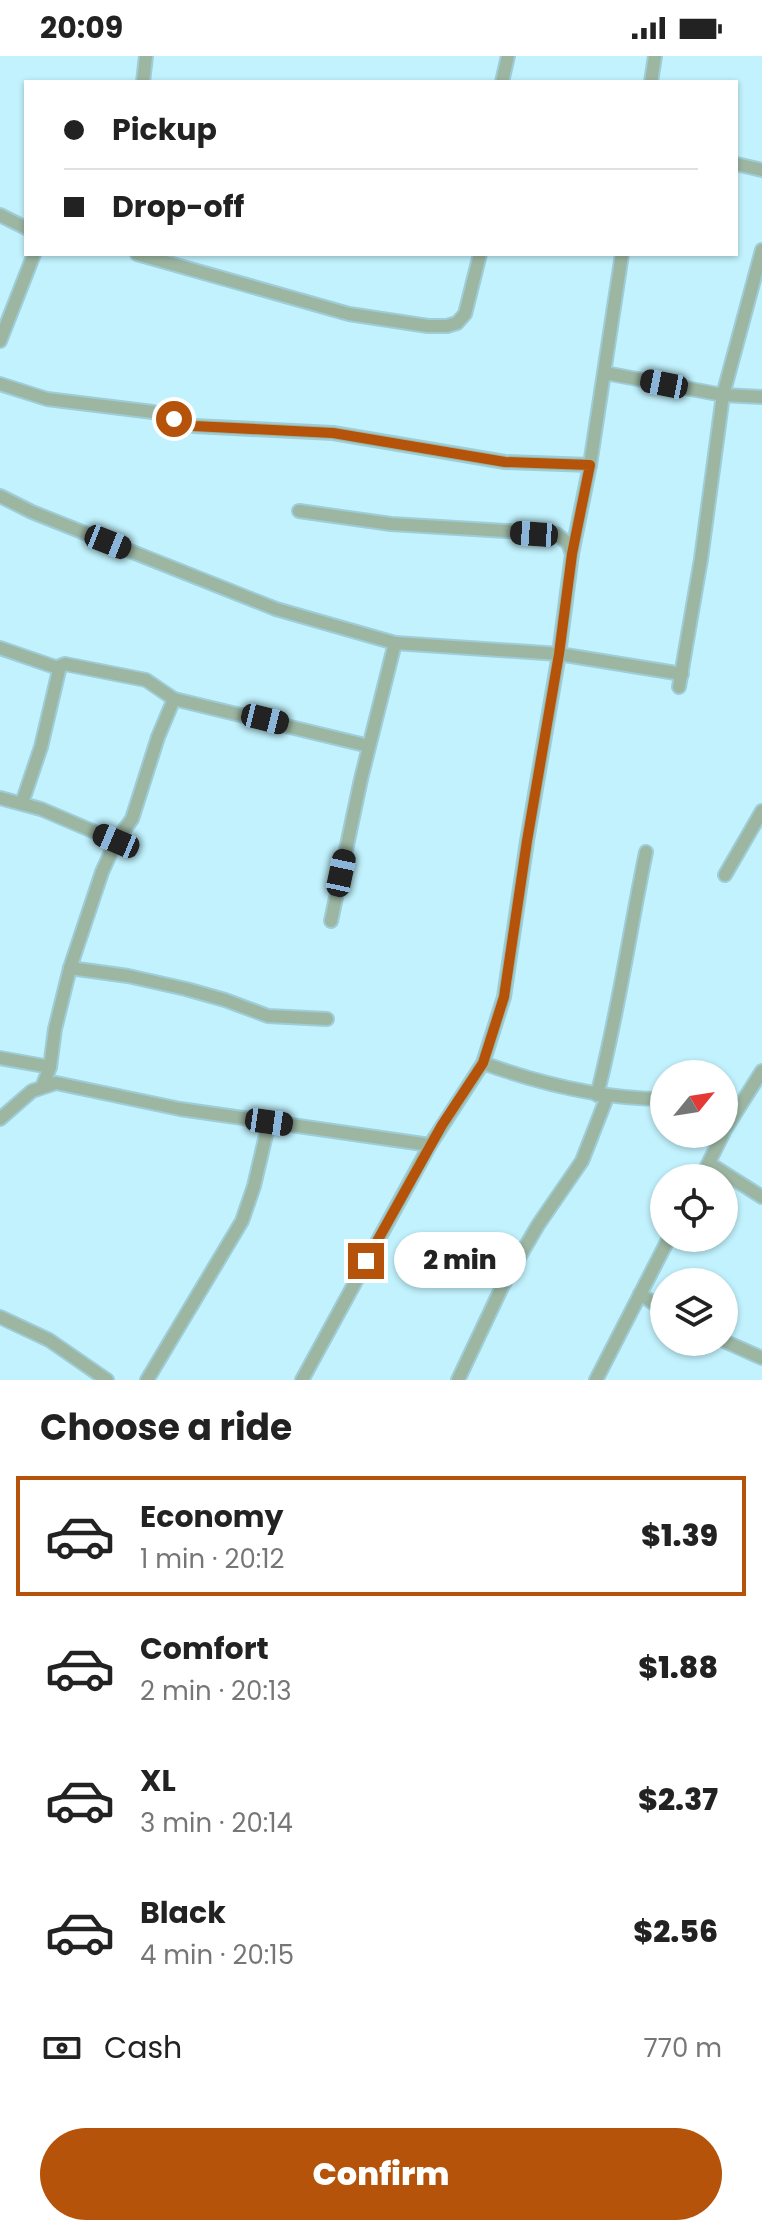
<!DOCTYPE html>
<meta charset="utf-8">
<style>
:root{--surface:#fff;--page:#f6f6f6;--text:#222;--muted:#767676;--line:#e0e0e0;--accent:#b45309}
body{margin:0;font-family:Poppins,sans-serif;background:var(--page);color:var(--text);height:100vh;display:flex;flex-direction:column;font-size:30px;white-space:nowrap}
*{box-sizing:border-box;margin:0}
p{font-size:26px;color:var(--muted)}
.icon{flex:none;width:44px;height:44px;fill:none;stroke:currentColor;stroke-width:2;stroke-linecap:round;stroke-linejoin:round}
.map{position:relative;height:1324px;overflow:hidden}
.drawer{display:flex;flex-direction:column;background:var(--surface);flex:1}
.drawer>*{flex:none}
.banner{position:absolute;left:24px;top:24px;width:714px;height:176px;border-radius:0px;box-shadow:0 2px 6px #0004;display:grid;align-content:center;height:176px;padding:0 40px;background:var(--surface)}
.needle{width:52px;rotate:60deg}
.controls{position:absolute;left:650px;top:1004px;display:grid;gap:16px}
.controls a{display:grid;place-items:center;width:88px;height:88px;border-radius:50%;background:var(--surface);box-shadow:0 2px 6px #0004;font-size:40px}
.end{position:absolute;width:36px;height:36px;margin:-18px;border:10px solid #b45309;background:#fff;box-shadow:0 0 0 4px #fff}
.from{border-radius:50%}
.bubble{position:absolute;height:56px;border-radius:28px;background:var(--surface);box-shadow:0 2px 6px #0004;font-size:26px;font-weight:800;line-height:56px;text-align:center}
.car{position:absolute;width:24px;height:48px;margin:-24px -12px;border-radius:10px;box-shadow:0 0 6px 2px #0007;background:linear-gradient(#222 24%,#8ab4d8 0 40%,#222 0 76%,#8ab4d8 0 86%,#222 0)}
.banner b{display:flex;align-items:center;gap:28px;height:76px;font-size:30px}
.banner b+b{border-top:2px solid var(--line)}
.banner i{width:20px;height:20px;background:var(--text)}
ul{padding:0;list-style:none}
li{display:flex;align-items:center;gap:24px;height:120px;margin:0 16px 12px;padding:0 24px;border:4px solid transparent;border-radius:0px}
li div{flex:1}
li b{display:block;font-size:30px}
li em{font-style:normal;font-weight:800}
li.current{border-color:var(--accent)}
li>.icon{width:72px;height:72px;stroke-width:1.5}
h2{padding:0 40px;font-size:36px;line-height:96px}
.pay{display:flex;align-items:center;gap:20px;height:88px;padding:0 40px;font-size:30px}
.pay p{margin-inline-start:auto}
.primary-button{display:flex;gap:16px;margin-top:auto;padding:16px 40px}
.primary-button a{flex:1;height:92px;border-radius:48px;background:var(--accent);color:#fff;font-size:32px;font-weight:800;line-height:92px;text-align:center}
.status{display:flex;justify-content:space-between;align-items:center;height:56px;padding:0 40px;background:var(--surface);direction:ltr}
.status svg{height:22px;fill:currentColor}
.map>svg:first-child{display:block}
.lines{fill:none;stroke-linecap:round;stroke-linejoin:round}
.minor-casing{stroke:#9ecdd8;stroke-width:16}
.minor{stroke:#9cb6a2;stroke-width:12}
.route{stroke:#b45309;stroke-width:10}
</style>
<div class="status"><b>20:09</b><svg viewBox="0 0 49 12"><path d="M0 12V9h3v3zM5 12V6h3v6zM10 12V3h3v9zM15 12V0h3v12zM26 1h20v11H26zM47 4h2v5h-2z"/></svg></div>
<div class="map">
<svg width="762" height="1324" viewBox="0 0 762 1324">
<rect width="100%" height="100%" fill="#c1f2fd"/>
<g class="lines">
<defs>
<g id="minor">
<polyline points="143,26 146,0"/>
<polyline points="502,26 508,0"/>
<polyline points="651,26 655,0"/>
<polyline points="736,108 762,114"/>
<polyline points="0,159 26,172"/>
<polyline points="137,198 349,258 428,270 447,270 457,267 465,258 480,198"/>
<polyline points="0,285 34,198"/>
<polyline points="605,317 723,339 762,341"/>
<polyline points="0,328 47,343 153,356 194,370 333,377 505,406 590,409"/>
<polyline points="0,440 32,456 276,553 395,587"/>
<polyline points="299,455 391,468 556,478 568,487 572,498"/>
<polyline points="0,592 58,612"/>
<polyline points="679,631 701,503 723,339 762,194"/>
<polyline points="0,742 41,753 116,785"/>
<polyline points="22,747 41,691 60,610 65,608 146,624 174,643"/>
<polyline points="725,819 762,755"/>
<polyline points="331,865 361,723 395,587 559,598 682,618"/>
<polyline points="70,912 128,920 186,933 225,944 268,960 327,963"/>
<polyline points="0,1002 50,1011"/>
<path d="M483,1007C541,1028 602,1043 664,1043"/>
<polyline points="43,1029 50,1011 55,973 70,912 102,816 116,785 132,763 158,681 174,643 369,690"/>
<path d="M597,1039C618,959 629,878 646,796"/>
<polyline points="0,1063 32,1035 56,1027 180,1053 430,1089"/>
<polyline points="724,1075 762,1015"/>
<polyline points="710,1108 762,1141"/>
<polyline points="701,1122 723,1078"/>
<polyline points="640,1238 664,1254"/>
<polyline points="0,1261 49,1284 107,1324"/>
<polyline points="724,1285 762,1302"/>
<polyline points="147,1324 242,1165 254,1130 269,1066"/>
<polyline points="302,1324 430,1089 483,1007 504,941 527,785 559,598 572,498 590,409 622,198"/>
<polyline points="458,1324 502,1231 538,1169 582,1105 607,1041"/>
<polyline points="596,1324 669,1182"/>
</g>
</defs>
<use href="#minor" class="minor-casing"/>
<use href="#minor" class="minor"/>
</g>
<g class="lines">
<polyline class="route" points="174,363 194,370 333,377 505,406 590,409 572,498 559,598 527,785 504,941 483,1007 442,1069 366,1205"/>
</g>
</svg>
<div class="controls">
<a><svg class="needle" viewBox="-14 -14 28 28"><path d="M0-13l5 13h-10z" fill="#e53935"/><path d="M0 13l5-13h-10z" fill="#767676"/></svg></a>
<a><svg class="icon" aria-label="locate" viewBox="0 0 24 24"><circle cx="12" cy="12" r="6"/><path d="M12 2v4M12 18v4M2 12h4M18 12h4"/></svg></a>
<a><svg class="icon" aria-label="layers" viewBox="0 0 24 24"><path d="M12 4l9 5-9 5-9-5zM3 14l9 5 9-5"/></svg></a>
</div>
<i class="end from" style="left:174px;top:363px"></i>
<i class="end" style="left:366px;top:1205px"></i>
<div class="bubble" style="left:394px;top:1176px;width:132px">2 min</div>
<i class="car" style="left:664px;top:328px;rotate:281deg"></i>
<i class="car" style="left:534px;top:478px;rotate:274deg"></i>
<i class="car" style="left:108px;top:486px;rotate:112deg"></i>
<i class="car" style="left:265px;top:663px;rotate:104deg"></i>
<i class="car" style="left:116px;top:785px;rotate:293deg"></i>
<i class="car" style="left:341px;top:817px;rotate:12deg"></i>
<i class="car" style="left:269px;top:1066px;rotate:98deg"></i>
<div class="banner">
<b><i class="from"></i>Pickup</b>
<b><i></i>Drop-off</b>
</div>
</div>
<section class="drawer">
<h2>Choose a ride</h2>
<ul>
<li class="current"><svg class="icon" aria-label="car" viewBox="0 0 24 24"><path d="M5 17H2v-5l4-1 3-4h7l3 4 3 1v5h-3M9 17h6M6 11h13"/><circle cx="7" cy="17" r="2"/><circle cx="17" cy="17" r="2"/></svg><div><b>Economy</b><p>1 min · 20:12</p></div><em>$1.39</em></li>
<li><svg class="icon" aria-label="car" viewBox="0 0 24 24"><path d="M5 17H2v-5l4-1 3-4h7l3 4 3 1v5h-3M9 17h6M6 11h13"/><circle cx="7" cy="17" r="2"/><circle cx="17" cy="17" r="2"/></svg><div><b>Comfort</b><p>2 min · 20:13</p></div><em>$1.88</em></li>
<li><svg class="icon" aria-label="car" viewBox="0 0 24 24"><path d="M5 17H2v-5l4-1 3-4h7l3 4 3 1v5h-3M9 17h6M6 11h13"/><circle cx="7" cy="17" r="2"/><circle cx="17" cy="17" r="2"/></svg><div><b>XL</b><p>3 min · 20:14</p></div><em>$2.37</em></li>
<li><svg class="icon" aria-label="car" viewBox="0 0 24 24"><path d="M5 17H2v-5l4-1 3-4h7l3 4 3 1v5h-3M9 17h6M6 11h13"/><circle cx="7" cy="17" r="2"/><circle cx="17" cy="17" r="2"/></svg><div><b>Black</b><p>4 min · 20:15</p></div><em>$2.56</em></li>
</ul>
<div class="pay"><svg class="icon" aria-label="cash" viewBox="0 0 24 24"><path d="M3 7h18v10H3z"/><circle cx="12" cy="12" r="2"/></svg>Cash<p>770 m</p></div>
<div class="primary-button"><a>Confirm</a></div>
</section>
